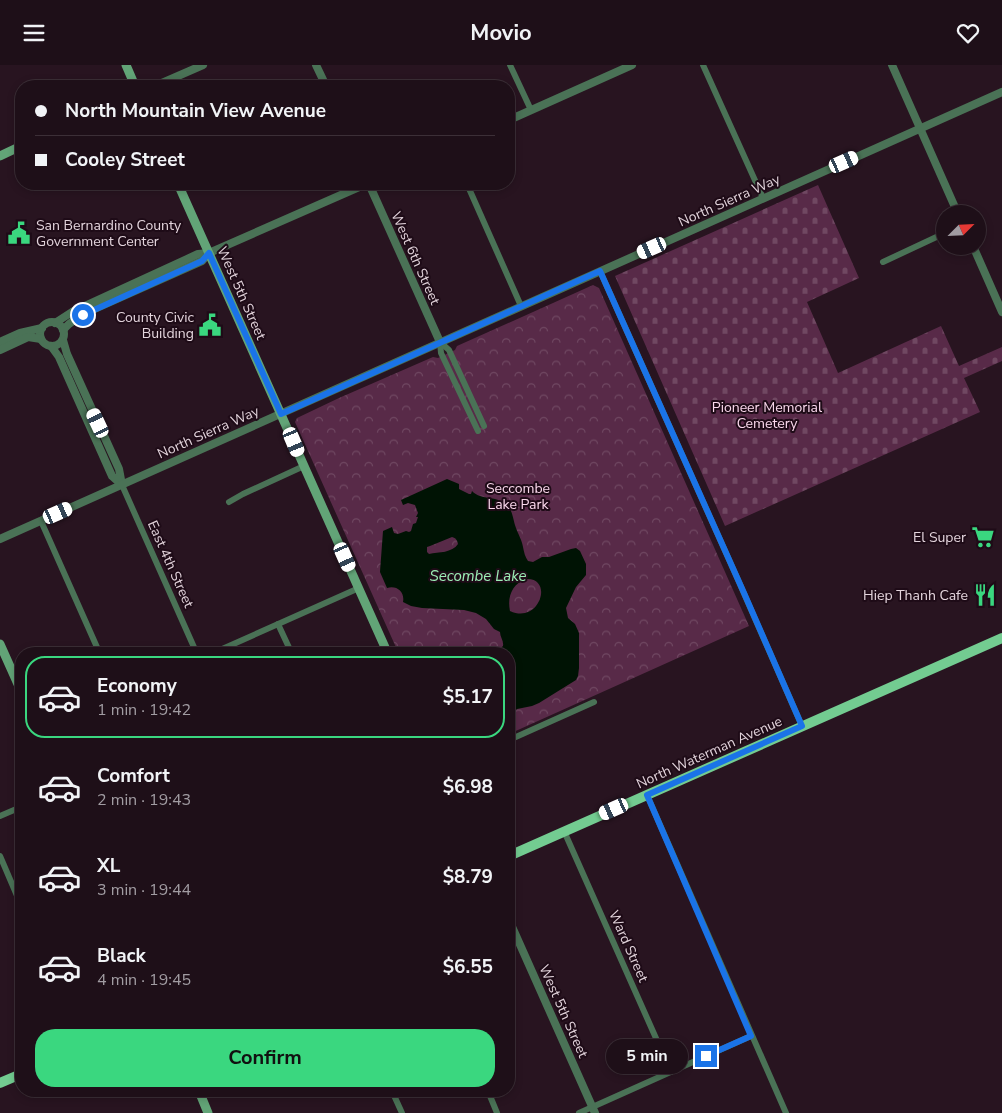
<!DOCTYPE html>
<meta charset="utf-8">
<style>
:root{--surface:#1e0f18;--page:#261821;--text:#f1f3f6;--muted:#a19ca2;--line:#3c2f37;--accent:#3ad77f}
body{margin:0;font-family:"Nunito Sans",sans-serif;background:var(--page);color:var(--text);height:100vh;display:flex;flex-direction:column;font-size:19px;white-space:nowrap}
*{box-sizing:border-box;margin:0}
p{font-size:16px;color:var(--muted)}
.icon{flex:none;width:28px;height:28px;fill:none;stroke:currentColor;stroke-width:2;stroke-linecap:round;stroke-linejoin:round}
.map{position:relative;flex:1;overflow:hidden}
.sheet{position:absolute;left:15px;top:582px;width:500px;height:450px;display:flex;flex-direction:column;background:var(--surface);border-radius:20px;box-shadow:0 2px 8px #0003,0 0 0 1px var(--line)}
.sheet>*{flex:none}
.guide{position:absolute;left:15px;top:15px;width:500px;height:110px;border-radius:20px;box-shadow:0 2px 8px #0003,0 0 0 1px var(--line);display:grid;align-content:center;height:110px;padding:0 20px;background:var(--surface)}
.needle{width:32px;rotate:66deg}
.buttons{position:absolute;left:936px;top:140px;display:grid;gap:10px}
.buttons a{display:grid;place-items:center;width:50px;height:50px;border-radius:50%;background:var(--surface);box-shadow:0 2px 8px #0003,0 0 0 1px var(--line);font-size:25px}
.end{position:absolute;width:22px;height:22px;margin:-11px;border:6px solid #1a73e8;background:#fff;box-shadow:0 0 0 2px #fff}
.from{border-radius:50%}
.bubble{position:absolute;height:35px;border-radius:18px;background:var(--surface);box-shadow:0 2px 8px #0003,0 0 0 1px var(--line);font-size:16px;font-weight:700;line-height:35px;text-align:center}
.car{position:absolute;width:15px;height:30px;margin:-15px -8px;border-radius:6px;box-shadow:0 0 4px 1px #0007;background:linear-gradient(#fff 24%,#345 0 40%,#fff 0 76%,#345 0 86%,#fff 0)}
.guide b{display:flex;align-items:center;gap:18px;height:48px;font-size:19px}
.guide b+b{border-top:1px solid var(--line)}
.guide i{width:12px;height:12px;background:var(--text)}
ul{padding:9px 0 0;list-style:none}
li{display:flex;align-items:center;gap:15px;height:82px;margin:0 10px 8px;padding:0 10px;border:2px solid transparent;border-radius:20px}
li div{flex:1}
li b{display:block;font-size:19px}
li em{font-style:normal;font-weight:700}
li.on{border-color:var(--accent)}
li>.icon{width:45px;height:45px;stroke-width:1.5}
.cta{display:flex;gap:10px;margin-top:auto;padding:10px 20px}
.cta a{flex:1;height:58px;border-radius:20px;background:var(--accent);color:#111;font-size:20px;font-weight:700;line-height:58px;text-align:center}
header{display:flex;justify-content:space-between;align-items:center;height:65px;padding:0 20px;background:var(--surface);font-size:22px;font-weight:700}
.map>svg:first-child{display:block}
.cemetery{fill:url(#cemetery-stones)}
.park{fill:url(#park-crowns)}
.water{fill:#001304;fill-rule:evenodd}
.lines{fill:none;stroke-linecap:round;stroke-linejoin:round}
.minor{stroke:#4a7256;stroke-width:6}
.tertiary{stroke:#4a7256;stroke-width:8}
.secondary{stroke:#62a477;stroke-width:9}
.primary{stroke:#73cc91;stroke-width:10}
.route{stroke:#1a73e8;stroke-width:6}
.labels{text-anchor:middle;stroke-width:4;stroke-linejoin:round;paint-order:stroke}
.street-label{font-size:14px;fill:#e3d4dc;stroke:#1e0b17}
.poi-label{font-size:14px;fill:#e3d4dc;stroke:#1e0b17;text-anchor:end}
.park-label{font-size:14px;fill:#fad8ec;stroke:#1e0b17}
.water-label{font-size:15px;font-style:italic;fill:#9deeb6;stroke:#1e0b17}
</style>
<header><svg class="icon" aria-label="menu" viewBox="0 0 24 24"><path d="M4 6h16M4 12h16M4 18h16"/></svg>Movio<svg class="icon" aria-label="heart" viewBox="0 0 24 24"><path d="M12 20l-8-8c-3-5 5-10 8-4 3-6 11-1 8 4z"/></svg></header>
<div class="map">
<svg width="1002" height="1048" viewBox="0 0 1002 1048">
<defs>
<pattern id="cemetery-stones" width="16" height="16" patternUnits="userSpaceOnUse" patternTransform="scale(1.25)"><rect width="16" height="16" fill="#582a48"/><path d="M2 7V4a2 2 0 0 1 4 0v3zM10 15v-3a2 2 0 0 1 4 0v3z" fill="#704862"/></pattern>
<pattern id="park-crowns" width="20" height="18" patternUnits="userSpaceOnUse" patternTransform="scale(1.25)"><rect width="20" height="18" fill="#582a48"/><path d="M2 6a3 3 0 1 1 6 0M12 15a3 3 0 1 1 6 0" fill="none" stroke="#704862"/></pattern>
</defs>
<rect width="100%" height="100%" fill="#281420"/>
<polygon class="cemetery" points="818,120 859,213 807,237 838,308 941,261 959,301 1002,282 1002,296 964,313 980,347 725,461 615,211"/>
<polygon class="park" points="593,220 599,223 749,561 509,669 509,589 399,589 295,357 297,353 339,333 433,292 438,293 455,285 457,281"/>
<path class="water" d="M447,414L459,419V424L469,429H471L472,426C481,436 499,430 508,441C513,447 513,455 516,463C518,469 522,475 523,482C524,487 525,492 528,496L533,497L542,492H549L571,484L576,483L580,486L586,499V510L576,522L566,543L568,553L575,559L579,568V603L578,611L576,615L539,638L532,641L517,644L509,651V589H494L503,581C504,576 500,572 500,567L494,564L486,554L476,548L464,545L422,543L411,541L403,537C405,527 397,520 387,523L380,507L383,466L392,462L394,468L398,469L406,466L409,467L411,466L413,459L416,458L418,452H416L418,448L415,440L408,438L403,440L401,435ZM452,472C456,473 457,475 458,479C452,488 439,487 429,489L427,487V482L430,481ZM526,514C554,512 540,560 510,546C507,532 512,519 526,514Z"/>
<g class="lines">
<g class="minor">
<polyline points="510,0 531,45"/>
<polyline points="703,0 763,133"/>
<polyline points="467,119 521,241"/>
<polyline points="883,197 945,168"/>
<polyline points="600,206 739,517 802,661"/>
<polyline points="440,277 441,288 478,366"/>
<polyline points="440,277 449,285 484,361"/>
<polyline points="122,420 197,589"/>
<polyline points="229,437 243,429 304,401"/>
<polyline points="41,456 100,589"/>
<polyline points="278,559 292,589"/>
<polyline points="211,589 359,523"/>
<polyline points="509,675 594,637"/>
<polyline points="647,730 786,1048"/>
<polyline points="0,751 21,742"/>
<polyline points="564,766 671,1007"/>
<polyline points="0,791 21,840"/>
<polyline points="392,1026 402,1048"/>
<polyline points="488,1026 497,1048"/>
<polyline points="579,1048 751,971"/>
</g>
<g class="tertiary">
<polyline points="316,0 326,21"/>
<polyline points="892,0 958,149"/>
<polyline points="155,21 203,0"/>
<polyline points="509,55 632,0"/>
<polyline points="369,119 440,277"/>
<polyline points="973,181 1002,247"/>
<circle cx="52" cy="269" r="12"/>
<polyline points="55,258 72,247 198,189 209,188"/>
<polyline points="63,265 69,259 83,249 202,196 209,188 366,119"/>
<polyline points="63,275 67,289 119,404 122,420"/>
<polyline points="0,277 20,268 42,263"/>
<polyline points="51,281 59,292 112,411 122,420"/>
<polyline points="0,285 28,272 41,274"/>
<polyline points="0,474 1002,27"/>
<polyline points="509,855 595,1048"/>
</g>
<g class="secondary">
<polyline points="126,0 135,21"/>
<polyline points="0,91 21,81"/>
<polyline points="178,119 388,589"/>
<polyline points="0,579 21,626"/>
<polyline points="199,1026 208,1048"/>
</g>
<g class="primary">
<polyline points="509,791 1002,573"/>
<polyline points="0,1018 21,1009"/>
</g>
</g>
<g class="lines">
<polyline class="route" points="83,250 202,196 209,188 281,349 600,206 744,528 802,661 647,730 751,971 706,991"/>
</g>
<defs>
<symbol id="civic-bare" viewBox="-9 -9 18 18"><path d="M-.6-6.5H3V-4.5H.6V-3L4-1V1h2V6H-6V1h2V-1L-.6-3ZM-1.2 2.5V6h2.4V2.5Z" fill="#3ad77f" stroke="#1e0b17" stroke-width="2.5" paint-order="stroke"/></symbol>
<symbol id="supermarket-bare" viewBox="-9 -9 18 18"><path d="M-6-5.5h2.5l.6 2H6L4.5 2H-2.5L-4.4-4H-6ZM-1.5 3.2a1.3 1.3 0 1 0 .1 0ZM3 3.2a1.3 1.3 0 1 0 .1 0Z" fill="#3ad77f" stroke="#1e0b17" stroke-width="2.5" paint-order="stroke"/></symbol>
<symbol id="restaurant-bare" viewBox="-9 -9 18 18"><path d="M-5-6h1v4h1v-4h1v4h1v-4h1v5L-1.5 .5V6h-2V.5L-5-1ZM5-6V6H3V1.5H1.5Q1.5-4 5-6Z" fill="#3ad77f" stroke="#1e0b17" stroke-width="2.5" paint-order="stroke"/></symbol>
</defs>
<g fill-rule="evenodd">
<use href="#civic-bare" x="3" y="152" width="32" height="32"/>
<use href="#civic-bare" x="194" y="244" width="32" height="32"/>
<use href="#supermarket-bare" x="967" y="456" width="32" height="32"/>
<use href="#restaurant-bare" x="969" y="514" width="32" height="32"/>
</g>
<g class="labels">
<g class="street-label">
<text transform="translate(729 135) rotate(-24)" y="5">North Sierra Way</text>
<text transform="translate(416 193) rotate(66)" y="5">West 6th Street</text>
<text transform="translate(242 228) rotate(66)" y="5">West 5th Street</text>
<text transform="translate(208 367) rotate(-24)" y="5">North Sierra Way</text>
<text transform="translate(171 499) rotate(66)" y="5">East 4th Street</text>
<text transform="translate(709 687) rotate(-24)" y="5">North Waterman Avenue</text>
<text transform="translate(629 881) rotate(66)" y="5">Ward Street</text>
<text transform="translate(564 946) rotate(66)" y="5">West 5th Street</text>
</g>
<g class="poi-label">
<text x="36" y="165" text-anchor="start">San Bernardino County<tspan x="36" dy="16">Government Center</tspan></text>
<text x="194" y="257">County Civic<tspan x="194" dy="16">Building</tspan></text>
<text x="966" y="477">El Super</text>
<text x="968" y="535">Hiep Thanh Cafe</text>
</g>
<g class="park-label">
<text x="767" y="347">Pioneer Memorial<tspan x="767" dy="16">Cemetery</tspan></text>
<text x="518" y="428">Seccombe<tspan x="518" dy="16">Lake Park</tspan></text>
</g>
<g class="water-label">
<text x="478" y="516">Secombe Lake</text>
</g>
</g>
</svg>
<div class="buttons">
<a><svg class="needle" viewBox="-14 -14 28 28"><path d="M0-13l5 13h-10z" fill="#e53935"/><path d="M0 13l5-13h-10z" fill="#a19ca2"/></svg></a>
</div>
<i class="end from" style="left:83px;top:250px"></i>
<i class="end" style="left:706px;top:991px"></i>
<div class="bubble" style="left:606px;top:974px;width:82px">5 min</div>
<i class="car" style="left:844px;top:97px;rotate:66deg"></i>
<i class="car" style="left:652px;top:183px;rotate:246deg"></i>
<i class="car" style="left:98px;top:358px;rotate:335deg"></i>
<i class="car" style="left:294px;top:377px;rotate:157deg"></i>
<i class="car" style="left:58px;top:448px;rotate:66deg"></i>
<i class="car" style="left:345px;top:492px;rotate:156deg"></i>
<i class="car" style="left:614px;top:744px;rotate:246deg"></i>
<div class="guide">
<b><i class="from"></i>North Mountain View Avenue</b>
<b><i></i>Cooley Street</b>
</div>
<section class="sheet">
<ul>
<li class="on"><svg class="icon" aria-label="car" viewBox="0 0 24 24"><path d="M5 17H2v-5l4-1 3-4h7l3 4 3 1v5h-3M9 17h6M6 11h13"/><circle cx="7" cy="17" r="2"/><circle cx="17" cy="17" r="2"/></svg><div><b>Economy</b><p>1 min · 19:42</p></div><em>$5.17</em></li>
<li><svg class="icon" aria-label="car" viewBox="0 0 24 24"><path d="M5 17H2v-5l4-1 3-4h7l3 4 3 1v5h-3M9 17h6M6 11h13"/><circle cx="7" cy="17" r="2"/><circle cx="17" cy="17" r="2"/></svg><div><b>Comfort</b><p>2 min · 19:43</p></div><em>$6.98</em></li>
<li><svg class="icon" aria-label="car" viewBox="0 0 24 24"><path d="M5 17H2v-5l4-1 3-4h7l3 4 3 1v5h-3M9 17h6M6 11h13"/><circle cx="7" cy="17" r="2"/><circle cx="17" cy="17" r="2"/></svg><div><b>XL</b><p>3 min · 19:44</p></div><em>$8.79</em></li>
<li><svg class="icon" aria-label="car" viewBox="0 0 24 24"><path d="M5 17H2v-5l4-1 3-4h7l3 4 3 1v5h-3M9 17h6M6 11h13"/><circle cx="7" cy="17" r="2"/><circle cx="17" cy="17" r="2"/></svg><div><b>Black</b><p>4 min · 19:45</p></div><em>$6.55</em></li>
</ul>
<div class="cta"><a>Confirm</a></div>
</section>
</div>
